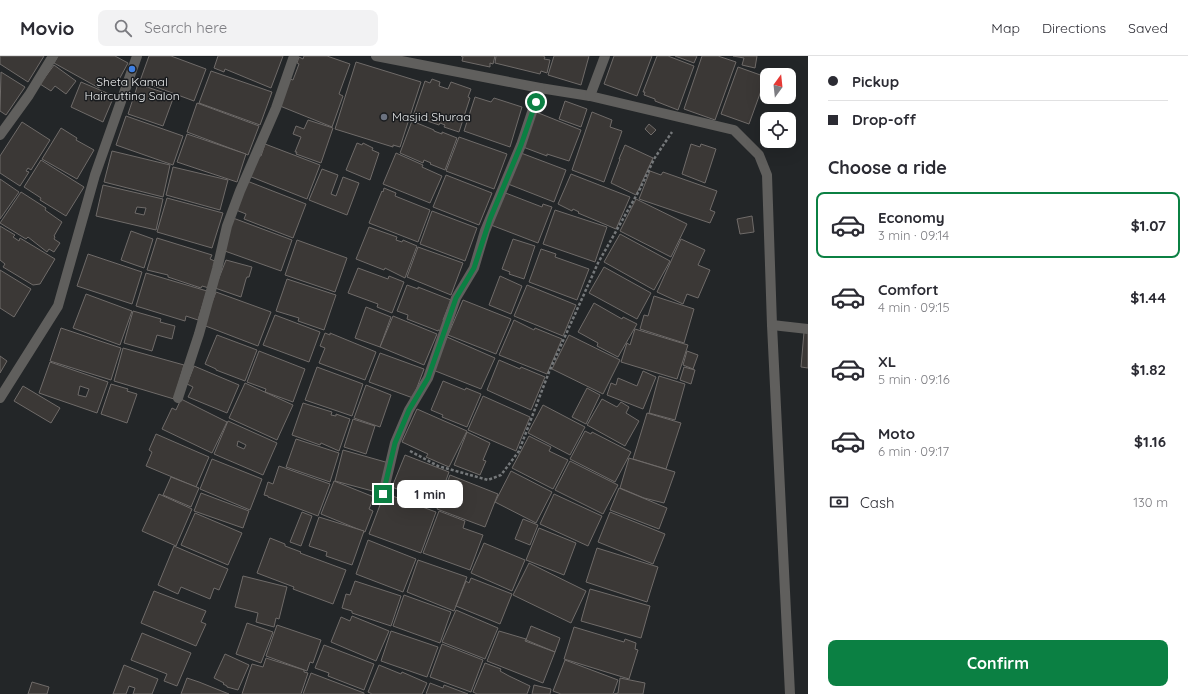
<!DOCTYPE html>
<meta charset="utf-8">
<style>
:root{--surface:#fff;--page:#f2f2f3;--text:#2b2b33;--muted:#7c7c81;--line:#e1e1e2;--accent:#0b8043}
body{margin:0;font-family:Quicksand,sans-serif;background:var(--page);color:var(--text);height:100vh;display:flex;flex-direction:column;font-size:15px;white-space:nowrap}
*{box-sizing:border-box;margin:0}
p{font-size:13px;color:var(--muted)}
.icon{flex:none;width:22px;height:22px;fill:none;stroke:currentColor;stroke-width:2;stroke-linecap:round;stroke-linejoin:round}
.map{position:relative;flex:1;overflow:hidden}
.drawer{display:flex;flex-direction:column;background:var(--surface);width:380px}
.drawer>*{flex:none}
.top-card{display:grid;align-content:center;height:88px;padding:0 20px;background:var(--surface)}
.needle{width:26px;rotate:15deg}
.tools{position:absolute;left:760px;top:12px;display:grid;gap:8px}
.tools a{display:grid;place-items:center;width:36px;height:36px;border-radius:8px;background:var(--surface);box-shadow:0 4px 16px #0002;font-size:20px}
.end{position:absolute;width:18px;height:18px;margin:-9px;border:5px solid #0b8043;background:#fff;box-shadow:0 0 0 2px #fff}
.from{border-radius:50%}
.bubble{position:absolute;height:28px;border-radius:8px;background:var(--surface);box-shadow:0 4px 16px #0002;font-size:13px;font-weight:800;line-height:28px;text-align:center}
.top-card b{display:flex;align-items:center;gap:14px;height:38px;font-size:15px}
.top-card b+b{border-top:1px solid var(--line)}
.top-card i{width:10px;height:10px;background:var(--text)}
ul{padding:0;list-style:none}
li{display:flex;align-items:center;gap:12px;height:66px;margin:0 8px 6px;padding:0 12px;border:2px solid transparent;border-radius:8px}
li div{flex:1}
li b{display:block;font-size:15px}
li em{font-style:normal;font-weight:800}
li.selected{border-color:var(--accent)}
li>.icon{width:36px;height:36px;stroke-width:1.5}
h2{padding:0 20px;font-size:18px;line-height:48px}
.pay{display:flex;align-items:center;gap:10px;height:44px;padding:0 20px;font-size:15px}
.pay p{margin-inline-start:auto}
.action{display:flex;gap:8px;margin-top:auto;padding:8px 20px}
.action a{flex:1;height:46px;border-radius:8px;background:var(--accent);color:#fff;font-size:16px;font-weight:800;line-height:46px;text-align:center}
header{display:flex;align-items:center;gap:24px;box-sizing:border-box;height:56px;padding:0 20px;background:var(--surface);border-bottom:1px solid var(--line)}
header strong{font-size:19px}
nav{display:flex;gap:22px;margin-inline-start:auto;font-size:14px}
.search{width:280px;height:36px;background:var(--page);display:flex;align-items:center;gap:10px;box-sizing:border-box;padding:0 14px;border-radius:8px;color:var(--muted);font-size:15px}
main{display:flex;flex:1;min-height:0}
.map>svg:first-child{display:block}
.building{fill:#3b3836;stroke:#6f6b69;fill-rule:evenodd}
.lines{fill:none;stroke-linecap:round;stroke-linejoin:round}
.path{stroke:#75787a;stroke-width:2.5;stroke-dasharray:3 2;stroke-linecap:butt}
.minor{stroke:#605f5d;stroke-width:10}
.route{stroke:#0b8043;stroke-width:5}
.shop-dot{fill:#3f7fe0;stroke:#1a1c1f;stroke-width:1.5}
.worship-dot{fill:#6b7280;stroke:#1a1c1f;stroke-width:1.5}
.labels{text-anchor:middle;stroke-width:3;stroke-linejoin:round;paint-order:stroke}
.poi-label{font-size:12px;fill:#eaeced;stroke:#1a1c1f}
</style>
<header>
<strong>Movio</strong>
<div class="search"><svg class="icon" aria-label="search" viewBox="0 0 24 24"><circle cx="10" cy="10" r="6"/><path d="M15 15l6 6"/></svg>Search here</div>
<nav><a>Map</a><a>Directions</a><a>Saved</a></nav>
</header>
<main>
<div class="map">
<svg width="808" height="638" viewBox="0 0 808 638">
<rect width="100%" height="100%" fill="#232628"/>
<g class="building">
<polygon points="0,0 44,0 28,26 0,8"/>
<polygon points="58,0 115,0 128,7 115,31 104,24 99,32 54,7"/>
<polygon points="149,0 171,0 206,13 194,45 140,25"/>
<polygon points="218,0 283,0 271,32 225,13 224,16 214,12"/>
<polygon points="304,0 327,0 350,8 339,38 343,40 332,71 280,50 290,23 293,24 299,8 297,7 299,1 303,3"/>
<polygon points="461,0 495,0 493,8 490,7 490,11 462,5 463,1"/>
<polygon points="496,0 543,0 545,1 544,3 550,4 547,17 541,15 540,18 495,7"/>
<polygon points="554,0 589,0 581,29 548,19"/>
<polygon points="614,0 652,0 637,40 604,28"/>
<polygon points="657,0 668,0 694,10 678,54 655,45 655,43 644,39 645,36 643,36"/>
<polygon points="675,0 697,0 694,7"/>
<polygon points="702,0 718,0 736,6 715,64 684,53"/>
<polygon points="733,0 757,0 755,12 742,9 744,2"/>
<polygon points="356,6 421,26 400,91 393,89 393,91 335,73"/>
<polygon points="54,9 76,25 66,38 55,30 51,35 40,28"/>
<polygon points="738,11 766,21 749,68 721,58"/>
<polygon points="211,15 272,36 260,69 199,47"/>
<polygon points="1,16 25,31 6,59 0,55"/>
<polygon points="432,23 440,26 439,30 448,33 451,26 471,33 468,41 470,42 459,76 444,71 445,69 440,67 439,69 413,60 425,25 430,27"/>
<polygon points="81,26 114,40 103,66 71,51"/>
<polygon points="138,28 174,40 163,70 128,58"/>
<polygon points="475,41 491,46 494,42 522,51 510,91 464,75"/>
<polygon points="565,45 587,53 581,71 559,63"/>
<polygon points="197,47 259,70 248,99 187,76"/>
<polygon points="536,56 581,74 569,105 547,98 547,100 523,91"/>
<polygon points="592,56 612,64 610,71 622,75 604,126 572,114"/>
<polygon points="126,60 183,80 173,109 116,89"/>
<polygon points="308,64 333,72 321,107 296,98 297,96 295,96 301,81 293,78 296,70 304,73"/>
<polygon points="412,65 434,74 434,75 442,78 442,76 457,82 445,114 430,108 431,107 424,104 423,107 400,97"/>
<polygon points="22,66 50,84 31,114 28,112 26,115 29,116 20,130 0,117 0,100"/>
<polygon points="649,68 656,74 651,79 645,73"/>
<polygon points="61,72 77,82 76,84 94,94 77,123 42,103"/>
<polygon points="187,78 246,98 237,126 177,106"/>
<polygon points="459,81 507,98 494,133 446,115"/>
<polygon points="357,87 362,89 363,87 373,92 372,94 379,97 370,124 346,114"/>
<polygon points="265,88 320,109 307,143 249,120 257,99 261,100"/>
<polygon points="691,88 700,91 701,88 716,93 705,127 682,118"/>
<polygon points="625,89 653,102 636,139 611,127 620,103 619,103"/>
<polygon points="112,95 170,109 163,141 104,126"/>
<polygon points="396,97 423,109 422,111 442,120 430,147 383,128"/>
<polygon points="521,97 566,114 554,146 508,128"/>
<polygon points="41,104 84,131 66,160 40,144 41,142 24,131"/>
<polygon points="173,111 228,124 220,154 166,139"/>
<polygon points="322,113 338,119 331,138 336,140 343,121 359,127 347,159 309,144"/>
<polygon points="650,115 661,119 663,116 717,135 710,154 715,156 710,167 639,143"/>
<polygon points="571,118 630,141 616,173 578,157 579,156 573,153 572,155 558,148"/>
<polygon points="446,119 492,137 479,169 433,151"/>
<polygon points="0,123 19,136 0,163"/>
<polygon points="247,125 306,148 293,182 244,163 246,158 236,154"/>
<path d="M103,129L163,143L156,174L96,160ZM137,151L146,152L144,159L135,157Z"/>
<polygon points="384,132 396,137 395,140 430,154 418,186 369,167 382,135 383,136"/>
<polygon points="21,136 46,152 45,154 62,166 54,180 55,181 54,183 60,187 54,196 49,193 47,196 28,181 26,183 0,167"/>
<polygon points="503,136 542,151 543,148 552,151 538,187 491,169"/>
<polygon points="167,142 223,157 212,192 157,176"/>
<polygon points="636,143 687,168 671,201 620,175"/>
<polygon points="555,154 607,171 595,206 543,188"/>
<polygon points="432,155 477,172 465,205 420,188"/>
<polygon points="752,160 754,176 740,178 737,163"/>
<polygon points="233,162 292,184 281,215 222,194"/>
<polygon points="0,170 15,179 13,181 19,185 20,182 55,203 40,228 33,229 3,211 5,208 0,204"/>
<polygon points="369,171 397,181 396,184 402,186 403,184 417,190 405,222 385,212 384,214 356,203"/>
<polygon points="131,175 153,183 144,212 121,204"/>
<polygon points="620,178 670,205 654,234 604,206"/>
<polygon points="157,182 212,199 210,203 217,206 209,232 202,230 201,232 168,221 168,219 147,214"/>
<polygon points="513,183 535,190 524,223 509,218 510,216 502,213"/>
<polygon points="681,183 705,194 698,209 710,214 698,242 687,238 683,248 657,236"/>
<polygon points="297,184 347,202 335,236 285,219"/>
<polygon points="418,191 463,207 451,239 407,221"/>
<polygon points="541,193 556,198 555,201 589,213 577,244 529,226"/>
<polygon points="88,198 142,216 132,248 77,230"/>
<polygon points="226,204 252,211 249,221 247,221 246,223 241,241 215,232"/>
<polygon points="604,211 651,237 637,263 589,237"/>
<polygon points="358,212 388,223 389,220 404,226 392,257 377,251 378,248 348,237"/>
<polygon points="0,214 31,233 14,261 0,252"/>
<polygon points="146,217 207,235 198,264 186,260 185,265 136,250"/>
<polygon points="500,220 522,230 511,258 489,249"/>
<polygon points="287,223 336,239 324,274 298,265 299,262 276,255"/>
<polygon points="407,229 418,233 418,231 451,244 443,264 445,265 442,275 438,274 438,275 407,263 408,259 397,255"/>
<polygon points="527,229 576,249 563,280 514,260"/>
<polygon points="216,236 271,256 258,290 203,269"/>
<polygon points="86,238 132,255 120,289 73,272"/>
<polygon points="654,240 694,253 684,287 640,273 644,259 648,260"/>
<polygon points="463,244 511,263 496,298 448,279"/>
<polygon points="594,247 622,263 623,261 637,268 618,301 597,290 598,287 578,276"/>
<polygon points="366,251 391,261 380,291 355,282"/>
<polygon points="133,255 161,263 160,266 175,270 172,283 157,279 152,295 124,287"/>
<polygon points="275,259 320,276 309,306 263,289"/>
<polygon points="393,260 437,278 424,309 380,291"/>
<polygon points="514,264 534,274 535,272 562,283 547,318 499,299"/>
<polygon points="61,272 121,292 111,324 50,305"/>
<polygon points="635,273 688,289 677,323 621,306 627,287 630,289"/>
<polygon points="804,276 808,277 808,312 801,311"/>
<polygon points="325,277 330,279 330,277 376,296 365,324 319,307 325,292 320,290"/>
<polygon points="217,279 257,294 245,325 216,314 216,313 205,308"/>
<polygon points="569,279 620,304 603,338 552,313"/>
<polygon points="447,281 495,302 481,333 433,314"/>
<polygon points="123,292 184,309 174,343 114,325"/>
<polygon points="259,295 305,313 293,346 265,336 266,333 247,326"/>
<polygon points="687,295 698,299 693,313 683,309"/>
<polygon points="380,297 424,313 413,342 369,326"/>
<polygon points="0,300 7,305 0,317"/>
<polygon points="499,304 520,313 521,311 545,321 531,354 487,334"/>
<path d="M50,306L108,326L97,357L39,337ZM80,330L89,333L86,341L78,339Z"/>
<polygon points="194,310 239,329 227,357 188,341 193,331 187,328"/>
<polygon points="317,311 363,328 352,360 305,344"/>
<polygon points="684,311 695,314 691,328 680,324"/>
<polygon points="643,315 656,321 643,353 607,339 611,327 616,329 618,322 637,330"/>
<polygon points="659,320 685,328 675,364 649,357"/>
<polygon points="443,325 465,334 466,332 481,338 467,371 442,361 443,359 431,354"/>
<polygon points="245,327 293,349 277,384 229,362"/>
<polygon points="111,328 128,333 127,335 137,338 127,367 101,358"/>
<polygon points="366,329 391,339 380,371 354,362"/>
<polygon points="23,330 60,352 51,367 14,345"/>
<polygon points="587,332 600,339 586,368 572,361"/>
<polygon points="483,340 530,361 516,395 468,374"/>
<polygon points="181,343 227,366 212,397 162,373 172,352 176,354"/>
<polygon points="602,343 617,351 621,346 629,351 626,357 639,365 625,390 587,369"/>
<polygon points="303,347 332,356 331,359 336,360 336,358 350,363 339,395 321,387 320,389 292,379"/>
<polygon points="543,349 585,371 570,399 528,377"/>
<polygon points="417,353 467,375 449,411 426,401 428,398 402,386"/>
<polygon points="647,357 681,367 666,413 633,403"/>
<polygon points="353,363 375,370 366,398 344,391"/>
<path d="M228,365L277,387L263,419L214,398ZM238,385L246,389L244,393L237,390Z"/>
<polygon points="585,375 591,378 592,376 631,396 615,426 570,403"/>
<polygon points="467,376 490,387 483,404 486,405 480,419 454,409"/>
<polygon points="156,378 209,401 196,431 146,410 152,396 149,394"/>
<polygon points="529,380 551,391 549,395 568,404 553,433 512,412"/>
<polygon points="296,383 339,397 330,426 286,411"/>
<polygon points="343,394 389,407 380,437 335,425"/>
<polygon points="405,399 449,416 437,449 392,431"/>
<polygon points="629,402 675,416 664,447 644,442 620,432"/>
<polygon points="212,403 262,423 250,454 200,433"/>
<polygon points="570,405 618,429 603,458 555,434"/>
<polygon points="279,410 330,428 318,460 268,441 268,440 264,439 268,426 273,428"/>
<polygon points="511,415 552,436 536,467 495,446"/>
<polygon points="450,419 498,438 485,471 437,453"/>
<polygon points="171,421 199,432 191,451 163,439"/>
<polygon points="334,425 374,441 369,453 373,455 365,476 321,458"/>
<polygon points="619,432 667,452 659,473 610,454"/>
<polygon points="201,437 249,455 243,472 194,455"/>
<polygon points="159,438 192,453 176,490 142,475"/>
<polygon points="387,438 436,456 421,497 369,478 383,441 386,443"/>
<polygon points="554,438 602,460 588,490 540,468"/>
<polygon points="439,455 465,465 463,472 483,479 470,514 423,497"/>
<polygon points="302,456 312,460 301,490 290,486"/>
<polygon points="610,456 665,478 653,508 598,486"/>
<polygon points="195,457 242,477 228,509 181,489"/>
<polygon points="319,461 364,475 352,509 326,500 327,496 309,490"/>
<polygon points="523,463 538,469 530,489 515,483"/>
<polygon points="539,472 576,487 564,519 526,504"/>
<polygon points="270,482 285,488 285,490 301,496 300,497 346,514 333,548 293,533 294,531 257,517"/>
<polygon points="368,484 416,503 403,536 356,518"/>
<polygon points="484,487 525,504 512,535 471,517"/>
<polygon points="174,490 228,513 219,534 214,532 210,543 181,531 178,538 158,529"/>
<polygon points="597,492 658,511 647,546 586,526"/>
<polygon points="418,504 467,521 454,555 407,536"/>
<polygon points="529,507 586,535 571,567 513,539"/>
<polygon points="243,520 287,531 279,563 276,562 274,571 256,566 258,557 235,551"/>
<polygon points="471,522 512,538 500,568 456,550 466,525 469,527"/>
<polygon points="355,525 401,540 391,570 352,557 352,555 342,552 346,538 350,539"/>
<polygon points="590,533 650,550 641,582 581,565"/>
<polygon points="154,535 206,555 201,566 206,568 196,590 141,567"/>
<polygon points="404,539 451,556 440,587 393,570"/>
<polygon points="456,554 498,572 485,603 442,586"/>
<polygon points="352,560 389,575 376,605 331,586 341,561 350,565"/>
<polygon points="247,567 273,576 261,607 236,598"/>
<polygon points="277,569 321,584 313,607 310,606 307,615 266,600"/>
<polygon points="531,570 560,582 555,596 526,584"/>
<polygon points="574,571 624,586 625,583 636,587 635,593 638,594 629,623 564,603"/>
<polygon points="391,575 438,591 427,621 381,605"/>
<polygon points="499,575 526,583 525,585 555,596 543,627 487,605"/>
<polygon points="142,577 191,597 177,630 164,625 167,618 131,604"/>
<polygon points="442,588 483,604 471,636 430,621"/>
<polygon points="324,589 374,608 364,634 328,620 329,617 315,612"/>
<polygon points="225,598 249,609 238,634 227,631 227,630 223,628 224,627 214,622"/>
<polygon points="266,602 304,614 304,616 308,617 301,638 242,638 252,608 263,611"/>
<polygon points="565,604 618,624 613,638 561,638 553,635"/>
<polygon points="485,607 501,613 500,615 509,620 530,630 527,638 477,638 473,636"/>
<polygon points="124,609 158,623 152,638 133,638 135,632 129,630 126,638 113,638"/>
<polygon points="379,609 401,618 402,616 427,627 422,638 372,638 368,636"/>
<polygon points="311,617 364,637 364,638 303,638"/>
<polygon points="187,622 199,626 229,638 181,638"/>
<polygon points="620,622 645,627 643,638 614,638 618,637"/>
<polygon points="32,626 49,631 47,638 28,638"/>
<polygon points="430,627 443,632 444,629 468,638 426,638"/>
<polygon points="534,629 551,633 550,638 532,638"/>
</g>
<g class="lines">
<polyline class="path" points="410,395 438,410 488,424 501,419 519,395 549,316 598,207 640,133 654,103 672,76"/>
<g class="minor">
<polyline points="376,0 540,32 590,40 734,74 759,99 767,119 772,269 790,638"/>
<polyline points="590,40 605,0"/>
<polyline points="0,79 29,39 53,0"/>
<polyline points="772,269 808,273"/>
<polyline points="0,342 58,250 95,119 137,0"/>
<polyline points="178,342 199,278 217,213 227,170 240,135 276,52 294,0"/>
<polyline points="383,438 395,387 409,354 428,322 456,242 474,212 485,175 521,89 540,32"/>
</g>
</g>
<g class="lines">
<polyline class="route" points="383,438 395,387 409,354 428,322 456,242 474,212 490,163 521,89 536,46"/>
</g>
<circle class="shop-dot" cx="132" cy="13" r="4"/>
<circle class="worship-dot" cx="384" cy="61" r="4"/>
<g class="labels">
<g class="poi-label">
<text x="132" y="30">Sheta Kamal<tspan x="132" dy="14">Haircutting Salon</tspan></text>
<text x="392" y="65" text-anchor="start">Masjid Shuraa</text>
</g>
</g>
</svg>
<div class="tools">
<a><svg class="needle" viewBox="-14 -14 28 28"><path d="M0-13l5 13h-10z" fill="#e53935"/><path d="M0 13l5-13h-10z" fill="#7c7c81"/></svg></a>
<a><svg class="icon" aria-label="locate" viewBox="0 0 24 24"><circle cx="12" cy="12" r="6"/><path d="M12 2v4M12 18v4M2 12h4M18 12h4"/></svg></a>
</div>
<i class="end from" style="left:536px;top:46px"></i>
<i class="end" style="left:383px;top:438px"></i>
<div class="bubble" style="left:397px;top:424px;width:66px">1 min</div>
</div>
<section class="drawer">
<div class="top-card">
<b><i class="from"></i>Pickup</b>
<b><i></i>Drop-off</b>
</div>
<h2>Choose a ride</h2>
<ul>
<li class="selected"><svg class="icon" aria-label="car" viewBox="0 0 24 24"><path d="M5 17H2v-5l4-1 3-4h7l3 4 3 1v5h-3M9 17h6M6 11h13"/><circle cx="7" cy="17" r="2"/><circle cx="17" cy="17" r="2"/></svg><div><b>Economy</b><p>3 min · 09:14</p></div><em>$1.07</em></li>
<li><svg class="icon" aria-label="car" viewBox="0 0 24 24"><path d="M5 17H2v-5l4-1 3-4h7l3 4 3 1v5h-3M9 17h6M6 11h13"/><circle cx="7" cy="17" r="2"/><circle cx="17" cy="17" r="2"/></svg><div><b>Comfort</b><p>4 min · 09:15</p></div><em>$1.44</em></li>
<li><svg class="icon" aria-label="car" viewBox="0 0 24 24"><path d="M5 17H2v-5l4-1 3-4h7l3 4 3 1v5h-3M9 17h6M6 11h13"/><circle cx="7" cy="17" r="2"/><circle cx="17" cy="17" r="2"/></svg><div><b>XL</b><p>5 min · 09:16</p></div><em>$1.82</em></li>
<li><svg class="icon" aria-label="car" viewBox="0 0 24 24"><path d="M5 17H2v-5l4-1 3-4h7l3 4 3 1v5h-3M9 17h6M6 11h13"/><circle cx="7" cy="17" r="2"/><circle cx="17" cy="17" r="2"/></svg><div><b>Moto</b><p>6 min · 09:17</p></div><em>$1.16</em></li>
</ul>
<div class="pay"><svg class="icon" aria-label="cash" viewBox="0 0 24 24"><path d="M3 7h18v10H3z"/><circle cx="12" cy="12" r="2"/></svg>Cash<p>130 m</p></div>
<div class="action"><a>Confirm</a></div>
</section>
</main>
